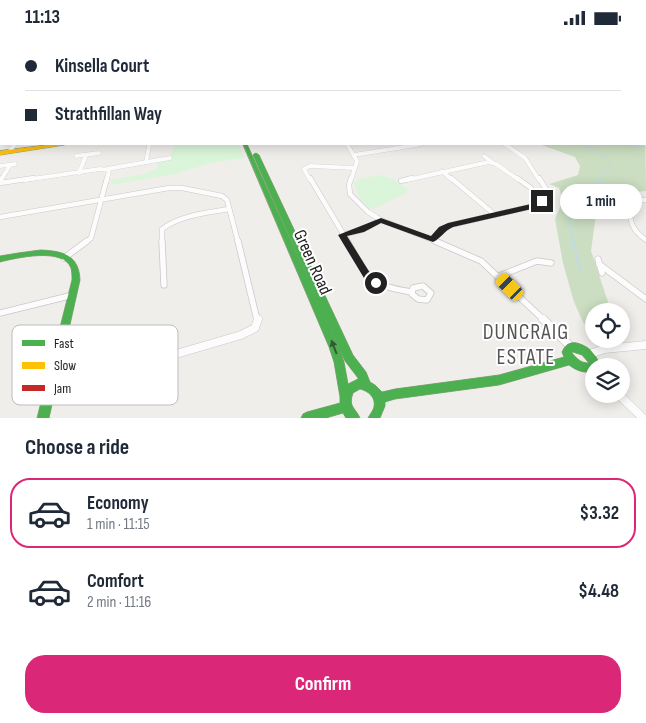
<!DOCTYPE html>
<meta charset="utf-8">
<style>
:root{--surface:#fff;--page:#f2f2f3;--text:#1f2937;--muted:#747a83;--line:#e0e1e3;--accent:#db2777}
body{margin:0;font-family:"Sofia Sans Condensed",sans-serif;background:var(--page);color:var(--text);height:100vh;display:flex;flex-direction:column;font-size:19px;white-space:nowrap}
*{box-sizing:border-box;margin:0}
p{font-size:16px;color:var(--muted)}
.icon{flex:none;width:28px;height:28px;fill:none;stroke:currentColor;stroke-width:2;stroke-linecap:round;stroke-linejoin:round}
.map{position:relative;height:383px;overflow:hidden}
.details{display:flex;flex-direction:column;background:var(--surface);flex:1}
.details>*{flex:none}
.hud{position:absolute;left:0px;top:0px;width:646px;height:110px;box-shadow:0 2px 12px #0003;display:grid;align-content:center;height:110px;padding:0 25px;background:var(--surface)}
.buttons{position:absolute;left:585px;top:268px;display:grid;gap:10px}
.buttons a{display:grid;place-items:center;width:45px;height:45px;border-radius:50%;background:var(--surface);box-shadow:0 2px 12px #0003;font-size:25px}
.end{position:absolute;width:22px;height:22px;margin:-11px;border:6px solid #222;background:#fff;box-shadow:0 0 0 2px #fff}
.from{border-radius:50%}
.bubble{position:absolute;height:35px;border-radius:18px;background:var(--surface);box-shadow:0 2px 12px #0003;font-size:16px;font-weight:700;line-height:35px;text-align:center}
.car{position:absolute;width:15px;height:30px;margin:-15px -8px;border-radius:6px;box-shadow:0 0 4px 1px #0007;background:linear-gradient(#f5c518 24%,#345 0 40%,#f5c518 0 76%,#345 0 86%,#f5c518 0)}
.hud b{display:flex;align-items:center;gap:18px;height:48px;font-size:19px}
.hud b+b{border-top:1px solid var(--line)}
.hud i{width:12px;height:12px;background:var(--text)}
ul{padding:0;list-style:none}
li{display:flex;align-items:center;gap:15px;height:70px;margin:0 10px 8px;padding:0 15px;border:2px solid transparent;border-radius:20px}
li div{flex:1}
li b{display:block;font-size:19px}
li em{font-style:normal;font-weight:700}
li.selected{border-color:var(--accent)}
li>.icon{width:45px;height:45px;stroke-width:1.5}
h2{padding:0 25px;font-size:22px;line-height:60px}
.button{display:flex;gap:10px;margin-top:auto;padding:10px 25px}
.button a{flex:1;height:58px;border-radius:20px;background:var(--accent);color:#fff;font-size:20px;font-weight:700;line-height:58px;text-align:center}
.status{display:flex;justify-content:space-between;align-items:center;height:35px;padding:0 25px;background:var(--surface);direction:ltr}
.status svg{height:14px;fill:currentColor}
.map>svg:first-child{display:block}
.forest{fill:#cbdec1}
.park{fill:#daf5da}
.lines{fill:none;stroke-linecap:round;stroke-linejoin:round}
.stream-far2{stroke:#bfdbe3;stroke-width:1}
.stream-far1{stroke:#bfdbe3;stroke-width:2}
.stream{stroke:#bfdbe3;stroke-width:2.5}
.street-far3-casing{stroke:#c9c8c7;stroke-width:4.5}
.street-far2-casing{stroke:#c9c8c7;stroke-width:5.5}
.street-far1-casing{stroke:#c9c8c7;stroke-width:7}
.street-casing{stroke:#c9c8c7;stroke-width:9}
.fast-casing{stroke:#999a82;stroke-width:1}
.slow-casing{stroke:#999a82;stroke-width:1}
.jam-casing{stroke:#999a82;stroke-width:1}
.street-far3{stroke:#fdfcfc;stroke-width:4}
.street-far2{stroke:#fdfcfc;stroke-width:4.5}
.street-far1{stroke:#fdfcfc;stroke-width:5.5}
.street{stroke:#fdfcfc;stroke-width:8}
.fast{fill:#4caf50;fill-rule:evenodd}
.slow{fill:#ffc107;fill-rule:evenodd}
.jam{fill:#c62828;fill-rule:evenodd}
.oneway{fill:#335a34}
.route{fill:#222}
.labels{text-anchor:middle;stroke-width:4;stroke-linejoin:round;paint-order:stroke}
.street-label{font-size:18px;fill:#222;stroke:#fff}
.near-neighbourhood-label{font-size:22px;letter-spacing:1px;fill:#555;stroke:#fff}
.key{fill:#fff;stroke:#bdbdbd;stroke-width:1}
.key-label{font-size:14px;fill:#222}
</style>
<div class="status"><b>11:13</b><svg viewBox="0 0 49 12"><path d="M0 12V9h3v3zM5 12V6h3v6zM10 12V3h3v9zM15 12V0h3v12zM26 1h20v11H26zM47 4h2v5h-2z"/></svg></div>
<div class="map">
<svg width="646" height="383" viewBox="0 0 646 383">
<rect width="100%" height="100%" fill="#f0eeeb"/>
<polygon class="forest" points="645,78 646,156 616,159 598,164 591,216 608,267 607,276 594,276 594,304 583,287 574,267 563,228 555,184 563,165 559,153 549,149 578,140 580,131 575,122 539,109 645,109"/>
<g class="park">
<path d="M175,109H239L244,123L211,128L175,139L111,150V145L144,139L157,134V127C169,125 172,120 175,109Z"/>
<path d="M380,140L393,144L408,154L405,159L373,174C361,169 357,159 354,147L359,144Z"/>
</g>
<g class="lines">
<g class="stream-far2">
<polyline points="581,109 601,118 610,128 602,145"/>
<polyline points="622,109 646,113"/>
</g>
<polyline class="stream-far1" points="573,207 570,193 570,169 603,143"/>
<polyline class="stream" points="573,206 580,234"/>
<defs>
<g id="street-far3">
<polyline points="347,109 357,126 351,145"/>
<polyline points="505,109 525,123 539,145"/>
<polyline points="10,116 15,109"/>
<polyline points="354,120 422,109"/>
<polyline points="76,121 99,118"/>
<polyline points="484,121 492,127"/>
<polyline points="146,127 149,111"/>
<polyline points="0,131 15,129"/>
<polyline points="107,134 170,123"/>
<polyline points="442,136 452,145"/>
<polyline points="79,138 86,120"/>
<polyline points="1,145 10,130"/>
<polyline points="25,145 100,134 109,135 107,145"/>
<polyline points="310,145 304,134 310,131 354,133"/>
<polyline points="407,145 489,127 496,129 519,145"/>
</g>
<g id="street-far2">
<polyline points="310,143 348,207"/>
<polyline points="351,143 349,150 350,159 368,177 381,185 438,207"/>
<polyline points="451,143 494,179"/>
<polyline points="517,143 531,153"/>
<polyline points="0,146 2,143"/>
<polyline points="401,146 412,143"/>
<polyline points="0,148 34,143"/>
<path d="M646,165L636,166L630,171C629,187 633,196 646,205"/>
<polyline points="0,182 169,153 182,153 222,161 227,165 238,207"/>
<polyline points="342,200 362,195 381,185"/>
<polyline points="433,205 442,194 451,190 533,171 544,163 546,154 539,143"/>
<polyline points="86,207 91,203 107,143"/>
<path d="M162,207V194C181,180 206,178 229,174"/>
</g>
<g id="street-far1">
<polyline points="162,206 164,250"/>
<polyline points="238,206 257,285"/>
<path d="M347,206C369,243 366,250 412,257"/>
<polyline points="435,206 481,226 544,285"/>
<polyline points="64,223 87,206"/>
<polyline points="598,224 602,238"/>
<polyline points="599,229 646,264"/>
<polyline points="499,241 537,226 551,228"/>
<polygon points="423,251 431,258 427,265 418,264 412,259 413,253"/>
<polyline points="0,278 73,260"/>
</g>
<g id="street">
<polyline points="543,284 571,312"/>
<polyline points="590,319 604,314 646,310"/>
<polyline points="50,356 241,300 255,293 258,284"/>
<polyline points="618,359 643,383"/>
</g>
<g id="fast">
<rect x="645" y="55" width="1" height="2"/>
<path d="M243,109H247L339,312L344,327L348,349L358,344V343L345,326L253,120L254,119L256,118L259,120L353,320L366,337L370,347L375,350L382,357L395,354L499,340L564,322L562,317C564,313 566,309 570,308C577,306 589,312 593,318C596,321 598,325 599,329L598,331H594V336C585,339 577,336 569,330L499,350L395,364L385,367V371L380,383H368C370,379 373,376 374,372C376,362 368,356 360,354L353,358C348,372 355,372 360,383H346L343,378L326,383H301L303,379L307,377L340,368V362L334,327L329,312ZM573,317L582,320L589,328C581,328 577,324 572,318Z"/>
<path d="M41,215C63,216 79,220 80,245L49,383H37L72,245C72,241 72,237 71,233C63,212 16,223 0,227V221L18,218Z"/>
</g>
<polygon id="slow" points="55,109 66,109 64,110 0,120 0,116"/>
<rect id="jam" x="0" y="62" width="1" height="3"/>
</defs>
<use href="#street-far3" class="street-far3-casing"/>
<use href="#street-far2" class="street-far2-casing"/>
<use href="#street-far1" class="street-far1-casing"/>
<use href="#street" class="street-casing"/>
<use href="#fast" class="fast-casing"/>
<use href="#slow" class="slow-casing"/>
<use href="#jam" class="jam-casing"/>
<use href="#street-far3" class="street-far3"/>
<use href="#street-far2" class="street-far2"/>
<use href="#street-far1" class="street-far1"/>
<use href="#street" class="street"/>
<use href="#fast" class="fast"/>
<use href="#slow" class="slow"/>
<use href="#jam" class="jam"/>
</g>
<defs><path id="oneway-solid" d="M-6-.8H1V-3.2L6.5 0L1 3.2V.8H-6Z" transform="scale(1.25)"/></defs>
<use class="oneway" href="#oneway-solid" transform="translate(334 312) rotate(-111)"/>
<linearGradient id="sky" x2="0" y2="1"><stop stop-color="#97c4e6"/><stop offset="0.51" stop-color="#f8f7f6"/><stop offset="1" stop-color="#f8f7f6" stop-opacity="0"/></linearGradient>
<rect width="646" height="108" fill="url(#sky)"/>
<path class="route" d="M542,163L546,166L536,173L453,192C444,196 440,204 433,207L381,188L364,197L347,201L370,238L380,248L376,252L364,243L338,200L381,183L431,201L439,192L448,188L531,169Z"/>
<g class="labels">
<g class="street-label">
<text transform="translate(313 227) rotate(66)" y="6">Green Road</text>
</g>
<g class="near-neighbourhood-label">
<text x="526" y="304">DUNCRAIG<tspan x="526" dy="25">ESTATE</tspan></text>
</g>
</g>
<rect x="12" y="290" width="166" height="80" rx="8" class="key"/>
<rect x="22" y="305" width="23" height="6" fill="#4caf50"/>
<rect x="22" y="327" width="23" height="7" fill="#ffc107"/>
<rect x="22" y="350" width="23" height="6" fill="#c62828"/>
<g class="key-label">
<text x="54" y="313">Fast</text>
<text x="54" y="335">Slow</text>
<text x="54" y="358">Jam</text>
</g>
</svg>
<div class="buttons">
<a><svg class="icon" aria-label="locate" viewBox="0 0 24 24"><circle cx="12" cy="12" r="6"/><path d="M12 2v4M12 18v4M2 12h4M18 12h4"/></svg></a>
<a><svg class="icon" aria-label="layers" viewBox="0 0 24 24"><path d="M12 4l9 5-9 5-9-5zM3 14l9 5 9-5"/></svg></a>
</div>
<i class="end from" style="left:376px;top:248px"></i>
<i class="end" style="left:542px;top:166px"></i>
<div class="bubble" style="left:560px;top:149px;width:82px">1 min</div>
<i class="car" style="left:510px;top:252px;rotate:315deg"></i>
<div class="hud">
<b><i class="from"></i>Kinsella Court</b>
<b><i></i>Strathfillan Way</b>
</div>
</div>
<section class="details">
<h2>Choose a ride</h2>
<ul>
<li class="selected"><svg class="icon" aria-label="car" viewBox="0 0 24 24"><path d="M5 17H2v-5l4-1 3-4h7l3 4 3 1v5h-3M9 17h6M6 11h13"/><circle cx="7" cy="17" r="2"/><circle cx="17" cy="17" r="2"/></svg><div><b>Economy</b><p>1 min · 11:15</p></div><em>$3.32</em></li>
<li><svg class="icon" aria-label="car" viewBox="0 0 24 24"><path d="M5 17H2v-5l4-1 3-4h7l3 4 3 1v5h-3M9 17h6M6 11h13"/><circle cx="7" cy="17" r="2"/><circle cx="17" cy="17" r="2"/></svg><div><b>Comfort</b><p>2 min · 11:16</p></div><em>$4.48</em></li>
</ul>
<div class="button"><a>Confirm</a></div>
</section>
